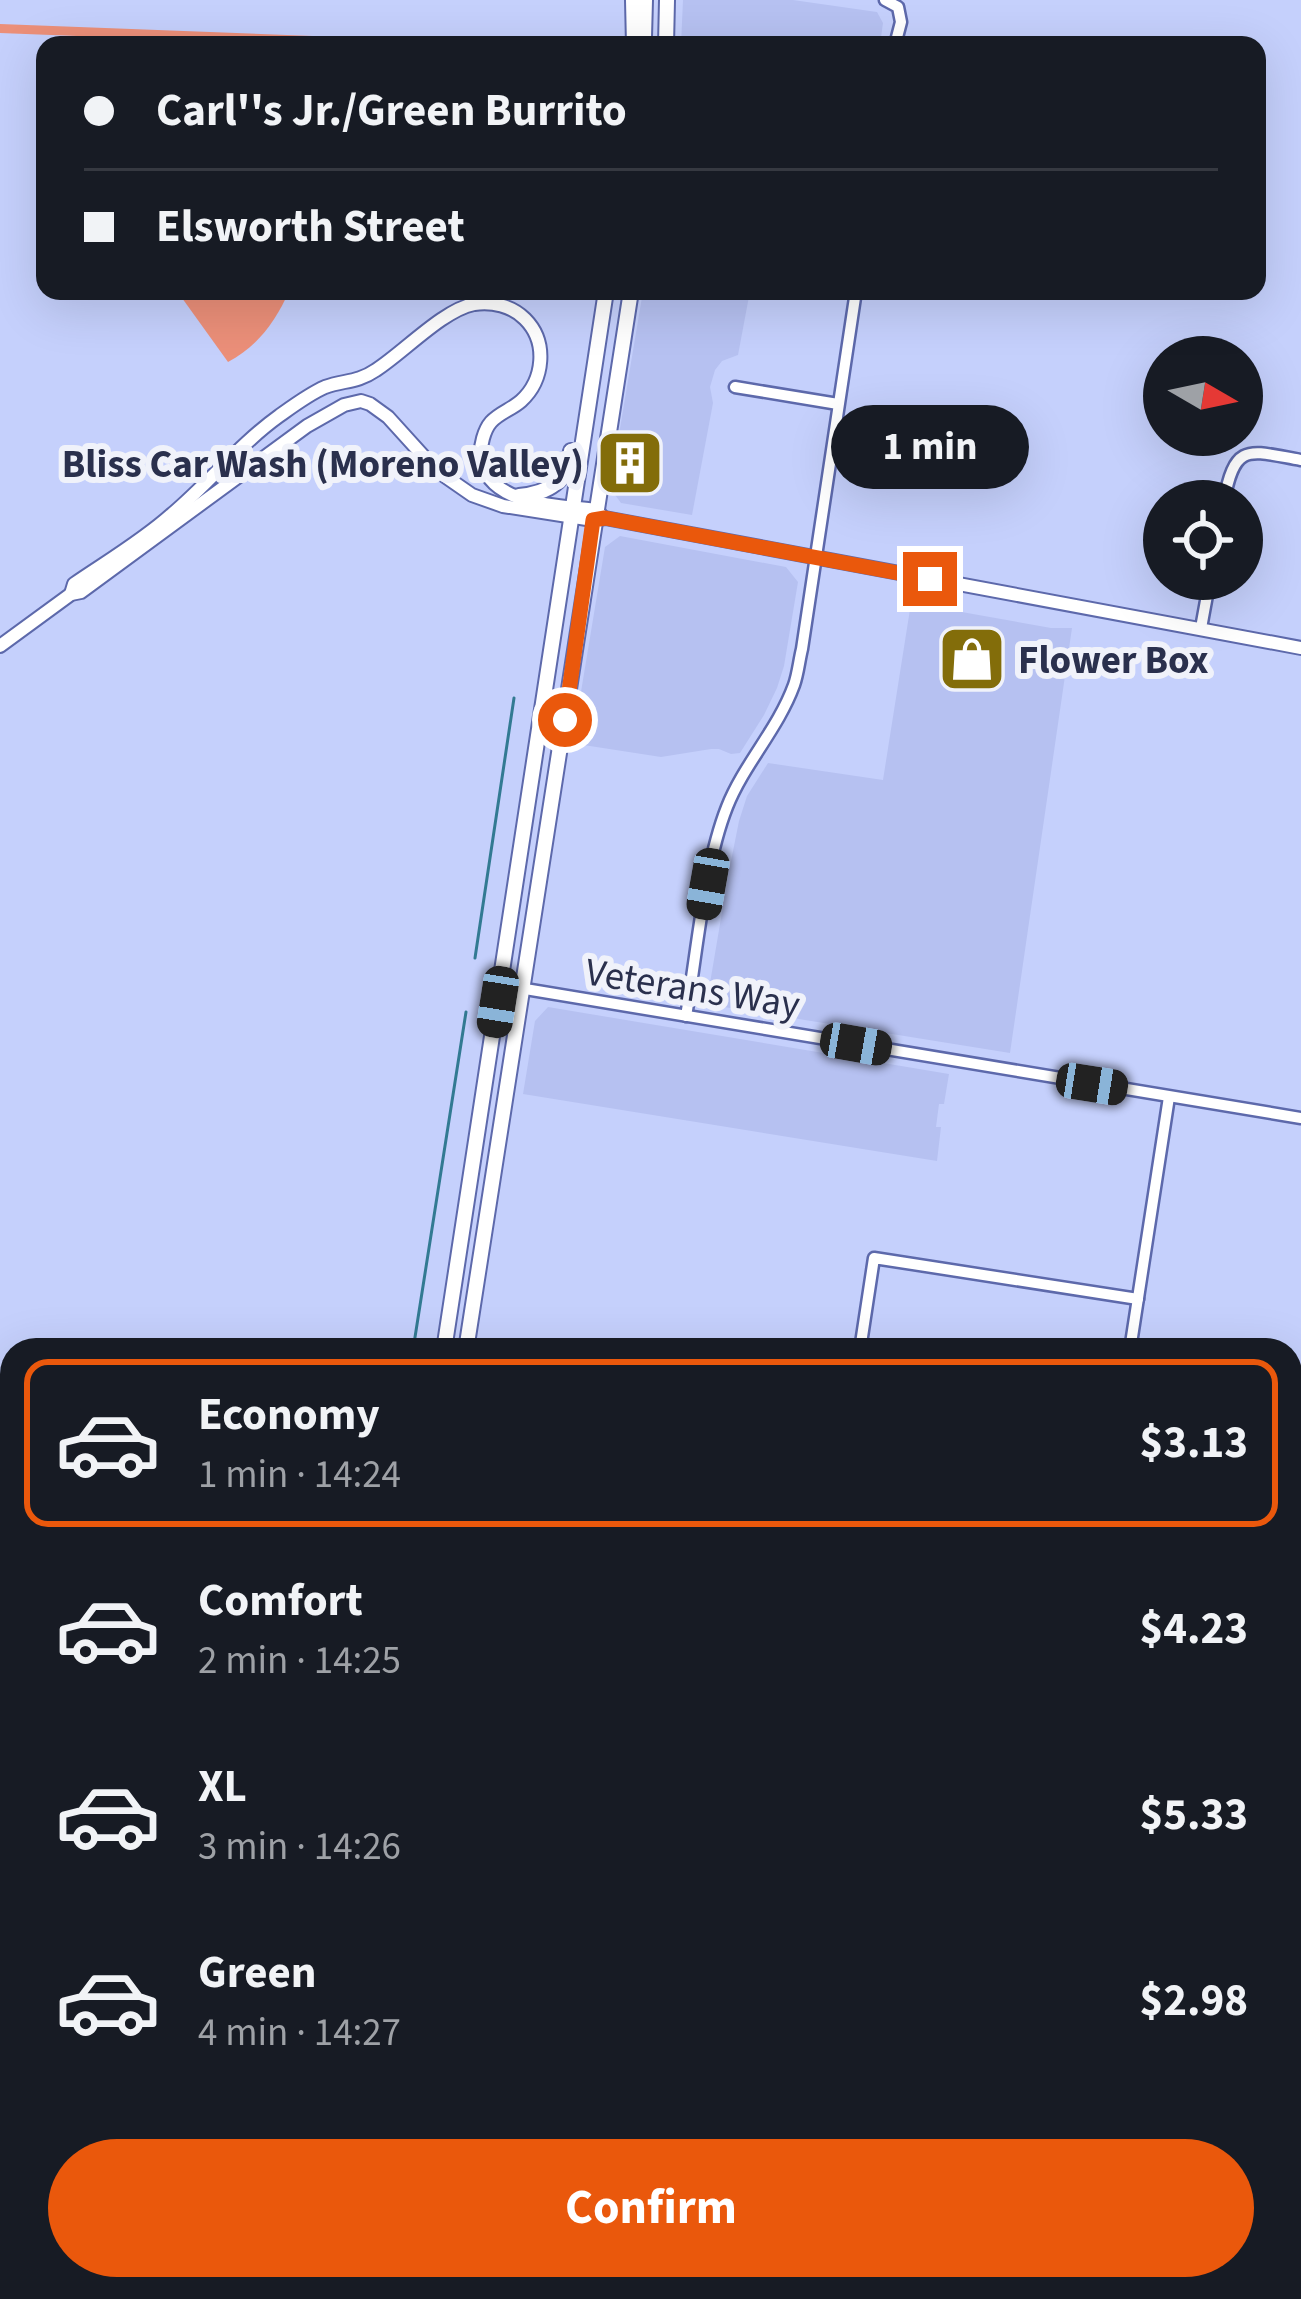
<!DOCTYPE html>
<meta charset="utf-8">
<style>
:root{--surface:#171b24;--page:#20242c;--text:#f1f3f6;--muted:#9ea1a6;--line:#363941;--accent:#ea580c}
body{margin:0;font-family:"Source Sans 3",sans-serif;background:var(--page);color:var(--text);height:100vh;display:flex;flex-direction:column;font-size:45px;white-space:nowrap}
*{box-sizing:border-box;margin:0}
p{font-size:39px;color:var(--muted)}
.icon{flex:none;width:66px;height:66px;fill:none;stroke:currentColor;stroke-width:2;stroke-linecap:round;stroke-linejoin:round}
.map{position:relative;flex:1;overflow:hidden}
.side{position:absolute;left:0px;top:1338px;width:1302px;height:963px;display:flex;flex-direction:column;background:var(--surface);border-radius:36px 36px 0 0;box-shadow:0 12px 48px #0002}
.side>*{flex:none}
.top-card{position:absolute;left:36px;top:36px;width:1230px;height:264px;border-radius:24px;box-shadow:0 12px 48px #0002;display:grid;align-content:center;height:264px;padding:0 48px;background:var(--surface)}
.needle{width:78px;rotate:99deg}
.fabs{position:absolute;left:1143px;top:336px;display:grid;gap:24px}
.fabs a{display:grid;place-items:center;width:120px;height:120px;border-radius:50%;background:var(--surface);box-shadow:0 12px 48px #0002;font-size:60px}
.end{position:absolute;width:54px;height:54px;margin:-27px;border:15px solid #ea580c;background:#fff;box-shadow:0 0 0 6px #fff}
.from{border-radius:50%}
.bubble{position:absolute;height:84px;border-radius:42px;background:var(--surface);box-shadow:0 12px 48px #0002;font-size:39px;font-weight:700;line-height:84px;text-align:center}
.car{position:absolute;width:36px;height:72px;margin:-36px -18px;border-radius:15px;box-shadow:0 0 9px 3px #0007;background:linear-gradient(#222 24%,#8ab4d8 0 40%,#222 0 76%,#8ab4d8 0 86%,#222 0)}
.top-card b{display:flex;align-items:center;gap:42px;height:114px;font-size:45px}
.top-card b+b{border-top:3px solid var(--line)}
.top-card i{width:30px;height:30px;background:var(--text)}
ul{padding:21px 0 0;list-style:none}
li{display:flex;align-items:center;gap:36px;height:168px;margin:0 24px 18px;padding:0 24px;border:6px solid transparent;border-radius:24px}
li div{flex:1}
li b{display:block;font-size:45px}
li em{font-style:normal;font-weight:700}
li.active{border-color:var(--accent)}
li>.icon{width:108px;height:108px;stroke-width:1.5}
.action{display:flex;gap:24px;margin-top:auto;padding:24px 48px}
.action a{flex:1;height:138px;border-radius:72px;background:var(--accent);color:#fff;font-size:48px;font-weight:700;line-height:138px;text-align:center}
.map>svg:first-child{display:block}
.built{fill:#b6c1f1}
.industrial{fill:url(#industrial-furrows)}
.pitch{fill:#eb8f79}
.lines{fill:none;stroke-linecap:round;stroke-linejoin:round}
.stream{stroke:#327a92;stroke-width:3}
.minor-casing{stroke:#5d69ab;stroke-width:15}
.tertiary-casing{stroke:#5d69ab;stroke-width:16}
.secondary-casing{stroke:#5d69ab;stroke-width:18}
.motorway-casing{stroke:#5d69ab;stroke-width:22}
.minor{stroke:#fff;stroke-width:10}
.tertiary{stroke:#fff;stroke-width:12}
.secondary{stroke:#fff;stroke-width:14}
.motorway{stroke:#fff;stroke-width:18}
.route{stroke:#ea580c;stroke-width:15}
.labels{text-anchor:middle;stroke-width:12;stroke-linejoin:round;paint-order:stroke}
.poi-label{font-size:39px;font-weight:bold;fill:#2a304d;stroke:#f0f2fa;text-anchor:end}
.street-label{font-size:39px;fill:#2a304d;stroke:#f0f2fa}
</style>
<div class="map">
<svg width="1301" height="2299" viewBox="0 0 1301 2299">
<defs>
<pattern id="industrial-furrows" width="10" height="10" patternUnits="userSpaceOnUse" patternTransform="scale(3)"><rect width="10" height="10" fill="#b6c1f1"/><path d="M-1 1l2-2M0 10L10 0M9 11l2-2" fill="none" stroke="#9da6d0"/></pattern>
</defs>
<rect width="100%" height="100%" fill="#c5d0fc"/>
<g class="built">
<polygon points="683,0 793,0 877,12 883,23 880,45 681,45"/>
<polygon points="643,291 750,291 738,355 722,361 715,370 710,387 713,403 692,515 621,503 610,488"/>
<polygon points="620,536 786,567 798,582 784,666 777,688 764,715 740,753 731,754 719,749 711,749 661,757 577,744 573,740 605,547"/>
<polygon points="911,603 1051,628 1072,628 1010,1053 718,1006 711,999 709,989 729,871 739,821 747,796 768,763 883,780"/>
<polygon points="548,1007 949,1074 944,1104 939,1104 936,1127 941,1127 937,1161 523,1094 535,1021"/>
</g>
<polygon class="industrial" points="337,2289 1150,2289 1148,2299 335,2299"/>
<g class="pitch">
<polygon points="0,24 444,41 458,45 306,45 0,33"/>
<path d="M177,291H289C276,321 258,346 228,362Z"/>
</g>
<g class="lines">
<g class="stream">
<polyline points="475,958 514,698"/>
<polyline points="413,1350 466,1012"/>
<polyline points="265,2299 267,2289"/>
</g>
<defs>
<g id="minor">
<polyline points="885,0 898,7 901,22 895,45"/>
<polyline points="735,387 838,404"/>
<path d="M1224,501C1235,441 1249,451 1301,460"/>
<polyline points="1201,628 1210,579"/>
<polyline points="501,985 1301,1118"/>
<path d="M686,1016C697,953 704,865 727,807C744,764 778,729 794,685C798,674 799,661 802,649L856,291"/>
<polyline points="860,1350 874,1258 1138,1299"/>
<polyline points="1130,1350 1169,1097"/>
<polyline points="0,1878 12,1880"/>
</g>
<g id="tertiary">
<path d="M71,594L74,584C106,562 142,541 171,515C208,484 240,444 279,416C293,406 309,394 325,387C344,380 357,383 376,370C404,352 443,310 474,304C492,301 512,306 525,319C548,342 544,380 521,401C512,409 499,413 491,422C484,430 480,446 481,456C486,506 558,505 595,510L601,515"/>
<polyline points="0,646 71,594 81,592 307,426 344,405 361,401 370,404 388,417 436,470 472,495 503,506 593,520 605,518 1301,648"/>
<polyline points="853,2299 855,2289"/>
</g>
<g id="secondary">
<polyline points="644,37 645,0"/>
<polyline points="666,45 667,0"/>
<path d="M519,496C549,493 567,482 571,451"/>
<polyline points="444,1350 606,291"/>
<polyline points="466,1350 631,291"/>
<polyline points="1290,1819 1301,1827"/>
<polyline points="296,2299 298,2289"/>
<polyline points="316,2299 317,2289"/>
</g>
<polyline id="motorway" points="635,0 636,45"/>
</defs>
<use href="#minor" class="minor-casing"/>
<use href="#tertiary" class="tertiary-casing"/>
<use href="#secondary" class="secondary-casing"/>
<use href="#motorway" class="motorway-casing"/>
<use href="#minor" class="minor"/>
<use href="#tertiary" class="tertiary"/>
<use href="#secondary" class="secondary"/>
<use href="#motorway" class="motorway"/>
</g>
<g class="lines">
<polyline class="route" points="565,720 593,520 605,518 930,579"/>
</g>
<defs>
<symbol id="building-square" viewBox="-11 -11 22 22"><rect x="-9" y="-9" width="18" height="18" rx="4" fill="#836d0a" stroke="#f0f2fa"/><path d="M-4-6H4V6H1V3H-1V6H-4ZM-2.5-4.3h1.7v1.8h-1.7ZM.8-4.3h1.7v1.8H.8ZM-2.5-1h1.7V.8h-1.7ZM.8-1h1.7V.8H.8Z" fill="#fff"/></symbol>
<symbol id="shop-square" viewBox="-11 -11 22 22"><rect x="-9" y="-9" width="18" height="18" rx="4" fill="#836d0a" stroke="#f0f2fa"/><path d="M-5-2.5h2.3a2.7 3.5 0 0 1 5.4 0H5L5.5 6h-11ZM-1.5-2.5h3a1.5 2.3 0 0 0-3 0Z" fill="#fff"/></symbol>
</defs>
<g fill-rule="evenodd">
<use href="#building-square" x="592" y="425" width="76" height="76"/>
<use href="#shop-square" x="934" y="621" width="76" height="76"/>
</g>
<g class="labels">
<g class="poi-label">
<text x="584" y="477">Bliss Car Wash (Moreno Valley)</text>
<text x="1018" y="673" text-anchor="start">Flower Box</text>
</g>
<g class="street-label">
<text transform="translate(693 987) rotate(9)" y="14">Veterans Way</text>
</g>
</g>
</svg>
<div class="fabs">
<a><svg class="needle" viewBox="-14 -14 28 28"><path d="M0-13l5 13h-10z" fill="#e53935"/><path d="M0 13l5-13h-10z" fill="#9ea1a6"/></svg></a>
<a><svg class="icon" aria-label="locate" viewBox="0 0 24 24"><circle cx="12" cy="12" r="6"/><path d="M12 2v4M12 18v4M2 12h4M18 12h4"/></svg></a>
</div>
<i class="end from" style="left:565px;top:720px"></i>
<i class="end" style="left:930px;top:579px"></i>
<div class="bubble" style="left:831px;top:405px;width:198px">1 min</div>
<i class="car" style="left:708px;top:884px;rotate:190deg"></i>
<i class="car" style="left:498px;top:1002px;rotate:189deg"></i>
<i class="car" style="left:856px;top:1044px;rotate:100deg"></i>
<i class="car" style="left:1092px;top:1084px;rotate:99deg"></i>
<div class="top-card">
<b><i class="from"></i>Carl''s Jr./Green Burrito</b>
<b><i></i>Elsworth Street</b>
</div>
<section class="side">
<ul>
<li class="active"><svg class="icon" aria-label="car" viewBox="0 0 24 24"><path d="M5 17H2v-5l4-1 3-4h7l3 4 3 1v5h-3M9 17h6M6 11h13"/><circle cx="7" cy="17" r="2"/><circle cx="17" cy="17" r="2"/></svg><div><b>Economy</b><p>1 min · 14:24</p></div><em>$3.13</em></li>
<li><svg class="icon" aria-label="car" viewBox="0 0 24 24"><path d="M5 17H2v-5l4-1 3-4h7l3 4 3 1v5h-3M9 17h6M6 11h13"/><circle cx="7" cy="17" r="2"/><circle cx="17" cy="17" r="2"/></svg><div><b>Comfort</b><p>2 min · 14:25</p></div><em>$4.23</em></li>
<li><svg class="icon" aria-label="car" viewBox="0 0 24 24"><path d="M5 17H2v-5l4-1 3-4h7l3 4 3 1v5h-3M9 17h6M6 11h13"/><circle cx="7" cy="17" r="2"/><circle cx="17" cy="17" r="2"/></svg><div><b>XL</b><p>3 min · 14:26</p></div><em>$5.33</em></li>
<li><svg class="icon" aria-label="car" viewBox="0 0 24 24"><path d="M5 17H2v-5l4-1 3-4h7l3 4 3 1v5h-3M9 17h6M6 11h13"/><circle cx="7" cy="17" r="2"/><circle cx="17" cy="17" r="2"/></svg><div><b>Green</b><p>4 min · 14:27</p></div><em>$2.98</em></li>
</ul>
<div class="action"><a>Confirm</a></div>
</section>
</div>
